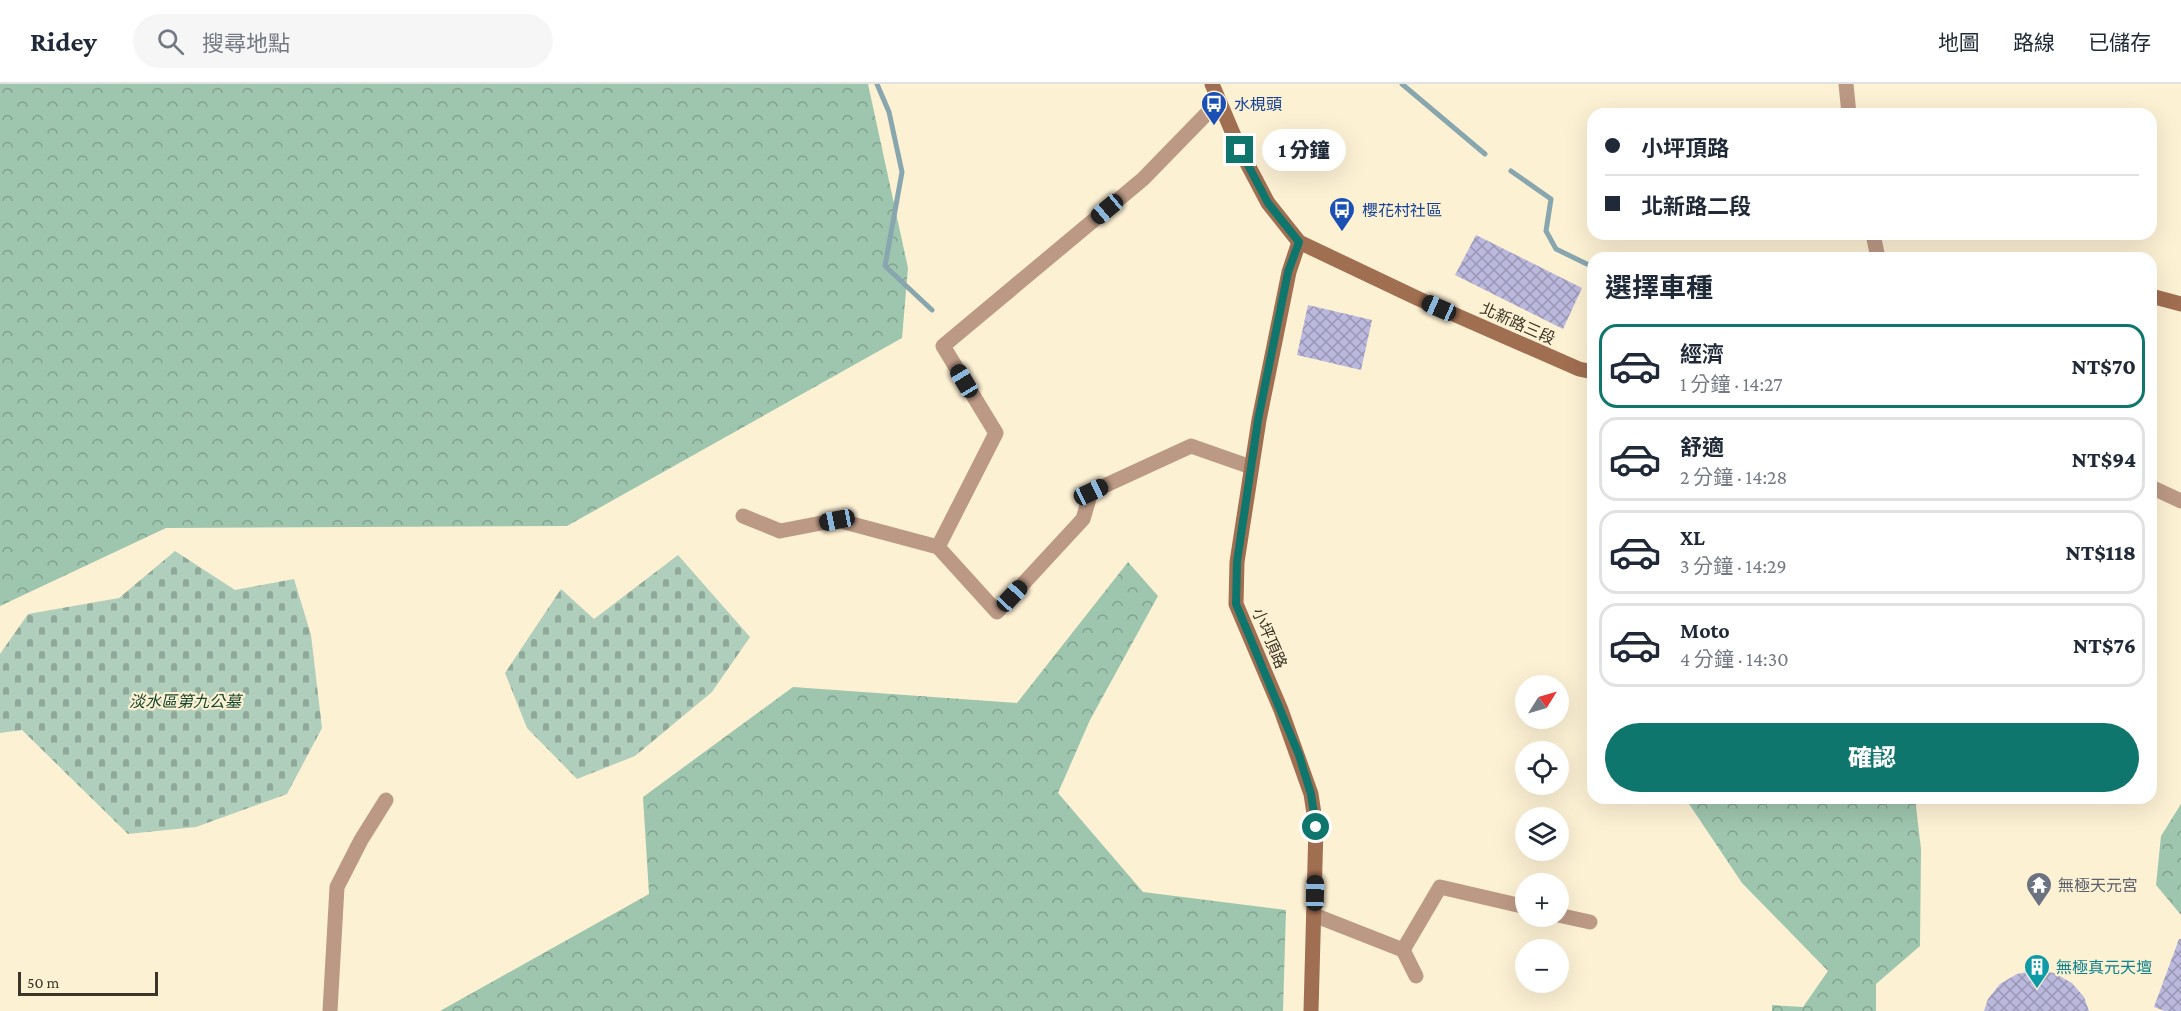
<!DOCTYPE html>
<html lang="zh-TW">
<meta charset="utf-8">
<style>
:root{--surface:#fff;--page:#f6f6f7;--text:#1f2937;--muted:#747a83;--line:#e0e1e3;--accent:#0f766e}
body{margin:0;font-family:"Crimson Pro","Noto Sans TC",serif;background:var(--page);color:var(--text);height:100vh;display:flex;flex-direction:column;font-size:22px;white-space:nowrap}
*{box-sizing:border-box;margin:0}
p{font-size:20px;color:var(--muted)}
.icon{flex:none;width:33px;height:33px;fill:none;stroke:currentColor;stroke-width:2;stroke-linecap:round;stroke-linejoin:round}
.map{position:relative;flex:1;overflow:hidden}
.panel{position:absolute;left:1587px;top:168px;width:570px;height:552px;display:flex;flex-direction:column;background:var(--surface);border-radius:18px;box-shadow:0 6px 24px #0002}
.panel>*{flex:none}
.hud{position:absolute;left:1587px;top:24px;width:570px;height:132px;border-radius:18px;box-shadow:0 6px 24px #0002;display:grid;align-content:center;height:132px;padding:0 18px;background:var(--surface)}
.needle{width:39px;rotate:53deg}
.controls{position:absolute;left:1515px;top:591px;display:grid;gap:12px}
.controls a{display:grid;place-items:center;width:54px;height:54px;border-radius:50%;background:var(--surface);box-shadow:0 6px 24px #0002;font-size:30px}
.scale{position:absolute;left:18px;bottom:15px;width:140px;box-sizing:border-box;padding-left:6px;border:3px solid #3b3527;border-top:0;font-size:16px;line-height:21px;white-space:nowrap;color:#3b3527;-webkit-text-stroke:4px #fdf1d4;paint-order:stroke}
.end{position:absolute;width:27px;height:27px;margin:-14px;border:8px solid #0f766e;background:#fff;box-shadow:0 0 0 3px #fff}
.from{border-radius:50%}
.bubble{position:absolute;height:42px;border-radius:21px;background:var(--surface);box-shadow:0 6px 24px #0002;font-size:20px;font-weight:800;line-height:42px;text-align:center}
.car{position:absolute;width:18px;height:36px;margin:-18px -9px;border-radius:8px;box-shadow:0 0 4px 2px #0007;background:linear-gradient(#222 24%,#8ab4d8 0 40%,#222 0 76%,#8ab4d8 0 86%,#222 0)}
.hud b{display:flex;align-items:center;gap:21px;height:57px;font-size:22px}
.hud b+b{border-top:2px solid var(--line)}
.hud i{width:15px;height:15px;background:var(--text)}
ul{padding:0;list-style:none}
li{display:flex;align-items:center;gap:18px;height:84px;margin:0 12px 9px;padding:0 6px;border:3px solid var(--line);border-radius:18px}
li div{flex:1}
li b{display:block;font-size:22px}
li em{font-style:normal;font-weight:800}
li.current{border-color:var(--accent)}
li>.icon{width:54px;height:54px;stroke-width:1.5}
h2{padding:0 18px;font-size:27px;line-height:72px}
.primary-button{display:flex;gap:12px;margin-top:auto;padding:12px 18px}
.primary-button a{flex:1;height:69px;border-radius:36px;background:var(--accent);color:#fff;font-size:24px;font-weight:800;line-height:69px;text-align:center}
header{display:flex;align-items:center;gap:36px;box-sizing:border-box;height:84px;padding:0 30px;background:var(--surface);border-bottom:2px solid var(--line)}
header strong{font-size:28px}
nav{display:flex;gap:33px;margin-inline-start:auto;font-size:21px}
.search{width:420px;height:54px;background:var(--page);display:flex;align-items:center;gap:15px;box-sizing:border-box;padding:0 21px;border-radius:33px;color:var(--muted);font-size:22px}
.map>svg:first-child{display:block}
.forest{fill:url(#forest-crowns)}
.cemetery{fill:url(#cemetery-stones)}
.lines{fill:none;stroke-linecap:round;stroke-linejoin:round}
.stream{stroke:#88a6ae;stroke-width:5}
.building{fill:url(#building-cross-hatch)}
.street{stroke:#bc9985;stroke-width:15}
.secondary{stroke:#a06e50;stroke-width:15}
.route{stroke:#0f766e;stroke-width:8}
.labels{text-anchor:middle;stroke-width:4.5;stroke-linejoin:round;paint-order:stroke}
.transit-label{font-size:16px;fill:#164399;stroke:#fdf1d4;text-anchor:start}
.street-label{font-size:16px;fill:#3b3527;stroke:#fdf1d4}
.park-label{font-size:16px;font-style:italic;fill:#15462e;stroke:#fdf1d4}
.worship-label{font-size:16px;fill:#5b616d;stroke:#fdf1d4;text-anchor:start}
.culture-label{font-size:16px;fill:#0d838f;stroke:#fdf1d4;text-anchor:start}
</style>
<header>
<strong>Ridey</strong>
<div class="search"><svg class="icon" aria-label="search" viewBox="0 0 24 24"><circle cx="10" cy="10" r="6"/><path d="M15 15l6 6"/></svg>搜尋地點</div>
<nav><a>地圖</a><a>路線</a><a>已儲存</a></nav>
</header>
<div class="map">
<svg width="2181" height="927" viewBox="0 0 2181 927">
<defs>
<pattern id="forest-crowns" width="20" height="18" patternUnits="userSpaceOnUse" patternTransform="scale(1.5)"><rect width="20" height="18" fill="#9ec5ae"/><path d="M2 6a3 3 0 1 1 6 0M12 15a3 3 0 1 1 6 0" fill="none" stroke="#82a18e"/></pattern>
<pattern id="cemetery-stones" width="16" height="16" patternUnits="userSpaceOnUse" patternTransform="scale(1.5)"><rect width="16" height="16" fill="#b0cebc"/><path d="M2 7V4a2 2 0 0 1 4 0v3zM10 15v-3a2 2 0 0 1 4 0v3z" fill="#90a899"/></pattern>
<pattern id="building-cross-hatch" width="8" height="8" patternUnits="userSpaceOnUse" patternTransform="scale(1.5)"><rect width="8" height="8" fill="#bbb8de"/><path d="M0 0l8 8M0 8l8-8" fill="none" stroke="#9996b4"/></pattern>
</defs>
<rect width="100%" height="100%" fill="#fdf1d4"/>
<g class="forest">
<polygon points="0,0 868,0 908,184 902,254 567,442 166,444 0,522"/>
<polygon points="1128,478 1158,512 1090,636 1058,709 1143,808 1286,826 1283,927 440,927 649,810 643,713 793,603 1017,619"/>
<polygon points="1685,714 1915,714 1921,765 1920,862 1876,900 1876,927 1772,927 1772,921 1803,923 1828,887 1742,799"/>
<polygon points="2181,720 2181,831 2156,801 2161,752"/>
</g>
<g class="cemetery">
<polygon points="175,467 235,506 294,495 311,551 322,644 287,710 196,743 128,750 22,646 0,649 0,570 28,530 119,514"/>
<polygon points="678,471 750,553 712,608 635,672 577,695 527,644 505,589 561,505 594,535"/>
</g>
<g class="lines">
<g class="stream">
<polyline points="877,0 889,28 902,88 885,182 932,226"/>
<polyline points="1402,0 1485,70"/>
<polyline points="1511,87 1551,115 1546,147 1556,165 1593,183"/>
</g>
</g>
<g class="building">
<polygon points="1476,151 1582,204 1563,245 1455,191"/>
<polygon points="1308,221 1372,236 1361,286 1297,271"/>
<polygon points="2179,855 2181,855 2181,927 2165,927 2154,923"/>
<polygon points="2036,886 2054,889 2072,899 2084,913 2089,927 1984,927 1988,915 2000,900 2017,890"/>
</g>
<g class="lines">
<g class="street">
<polyline points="1846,0 1849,30"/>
<polyline points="1873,150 1878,174"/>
<polyline points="2151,403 2181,417"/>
<polyline points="743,432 780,447 837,436 938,463 997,528 1083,435 1091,408 1191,362 1251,383"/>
<polyline points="938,463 996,349 943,262 1143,95 1219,17"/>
<polyline points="1314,831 1403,866 1416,892"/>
<polyline points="1558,831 1590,838"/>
<polyline points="1403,866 1440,803 1526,823"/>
<polyline points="330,927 337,803 361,756 386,716"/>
</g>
<g class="secondary">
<polyline points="1212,0 1240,66 1268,119 1299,158 1419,215 1579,285 1593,288"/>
<polyline points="1299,158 1289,188 1259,336 1237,478 1236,520 1281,626 1311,710 1316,743 1311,927"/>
<polyline points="2151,212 2181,220"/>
</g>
</g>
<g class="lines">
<polyline class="route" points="1240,66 1268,119 1299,158 1288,188 1258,336 1237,478 1236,520 1299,671 1311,710 1316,743"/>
</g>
<defs>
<symbol id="bus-pin" viewBox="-11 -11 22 30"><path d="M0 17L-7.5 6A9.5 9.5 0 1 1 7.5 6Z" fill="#1a4fb4" stroke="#fdf1d4"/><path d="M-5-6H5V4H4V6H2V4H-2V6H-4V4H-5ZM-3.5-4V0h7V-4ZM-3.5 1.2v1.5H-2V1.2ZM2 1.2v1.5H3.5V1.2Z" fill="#fff"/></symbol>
<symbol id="temple-pin" viewBox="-11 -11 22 30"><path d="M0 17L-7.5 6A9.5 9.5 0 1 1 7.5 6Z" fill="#6b7280" stroke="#fdf1d4"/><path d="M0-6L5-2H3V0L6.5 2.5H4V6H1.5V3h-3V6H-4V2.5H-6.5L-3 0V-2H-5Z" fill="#fff"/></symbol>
<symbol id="building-pin" viewBox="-11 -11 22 30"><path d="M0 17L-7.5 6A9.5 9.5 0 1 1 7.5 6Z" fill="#0f9aa8" stroke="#fdf1d4"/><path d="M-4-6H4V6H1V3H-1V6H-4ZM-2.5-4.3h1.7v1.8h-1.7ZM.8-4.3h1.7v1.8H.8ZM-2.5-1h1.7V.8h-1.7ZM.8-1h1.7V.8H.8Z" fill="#fff"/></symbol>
</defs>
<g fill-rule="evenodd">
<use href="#bus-pin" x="1199" y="5" width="30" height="40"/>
<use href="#bus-pin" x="1327" y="111" width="30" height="40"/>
<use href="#temple-pin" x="2024" y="786" width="30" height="40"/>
<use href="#building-pin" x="2022" y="868" width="30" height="40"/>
</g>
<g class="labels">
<g class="transit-label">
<text x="1234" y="26">水梘頭</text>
<text x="1362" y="132">櫻花村社區</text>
</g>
<g class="street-label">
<text transform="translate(1518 239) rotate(24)" y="6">北新路三段</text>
<text transform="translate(1270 554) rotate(67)" y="6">小坪頂路</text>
</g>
<g class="park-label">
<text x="185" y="623">淡水區第九公墓</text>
</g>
<g class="worship-label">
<text x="2058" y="807">無極天元宮</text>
</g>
<g class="culture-label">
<text x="2056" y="889">無極真元天壇</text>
</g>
</g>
</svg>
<div class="controls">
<a><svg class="needle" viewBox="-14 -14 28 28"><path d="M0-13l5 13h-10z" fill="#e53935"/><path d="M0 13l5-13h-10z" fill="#747a83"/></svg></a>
<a><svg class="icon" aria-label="locate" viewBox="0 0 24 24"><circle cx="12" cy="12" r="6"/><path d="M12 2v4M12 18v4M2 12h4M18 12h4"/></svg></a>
<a><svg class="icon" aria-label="layers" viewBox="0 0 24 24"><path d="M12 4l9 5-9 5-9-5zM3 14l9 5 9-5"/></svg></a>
<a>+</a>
<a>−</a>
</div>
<div class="scale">50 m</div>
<i class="end from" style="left:1316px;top:743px"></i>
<i class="end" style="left:1240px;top:66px"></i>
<div class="bubble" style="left:1262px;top:45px;width:84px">1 分鐘</div>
<i class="car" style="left:1107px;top:125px;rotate:230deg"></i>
<i class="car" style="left:1439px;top:224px;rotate:294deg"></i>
<i class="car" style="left:964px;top:297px;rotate:329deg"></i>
<i class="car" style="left:1091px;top:408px;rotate:65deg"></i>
<i class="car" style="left:837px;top:436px;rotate:259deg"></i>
<i class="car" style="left:1012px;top:512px;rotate:43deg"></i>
<i class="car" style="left:1315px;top:809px;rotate:1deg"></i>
<div class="hud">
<b><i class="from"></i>小坪頂路</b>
<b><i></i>北新路二段</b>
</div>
<section class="panel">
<h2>選擇車種</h2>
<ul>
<li class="current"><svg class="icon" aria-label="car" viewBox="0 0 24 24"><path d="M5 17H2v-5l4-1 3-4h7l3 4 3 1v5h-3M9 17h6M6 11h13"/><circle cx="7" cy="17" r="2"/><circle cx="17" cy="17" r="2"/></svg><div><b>經濟</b><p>1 分鐘 · 14:27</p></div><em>NT$70</em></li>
<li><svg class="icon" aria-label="car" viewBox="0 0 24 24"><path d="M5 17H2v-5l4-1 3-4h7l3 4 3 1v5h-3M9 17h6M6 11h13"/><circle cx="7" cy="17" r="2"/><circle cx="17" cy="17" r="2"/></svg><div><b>舒適</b><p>2 分鐘 · 14:28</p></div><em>NT$94</em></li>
<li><svg class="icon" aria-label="car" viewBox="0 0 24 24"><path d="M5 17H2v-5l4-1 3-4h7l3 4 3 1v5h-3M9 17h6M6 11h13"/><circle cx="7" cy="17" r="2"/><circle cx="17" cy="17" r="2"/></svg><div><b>XL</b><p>3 分鐘 · 14:29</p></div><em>NT$118</em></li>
<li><svg class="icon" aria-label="car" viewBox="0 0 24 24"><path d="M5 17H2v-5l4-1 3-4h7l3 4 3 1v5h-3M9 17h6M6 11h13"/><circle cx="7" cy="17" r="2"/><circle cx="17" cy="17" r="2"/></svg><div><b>Moto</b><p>4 分鐘 · 14:30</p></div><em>NT$76</em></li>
</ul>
<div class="primary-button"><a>確認</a></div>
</section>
</div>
